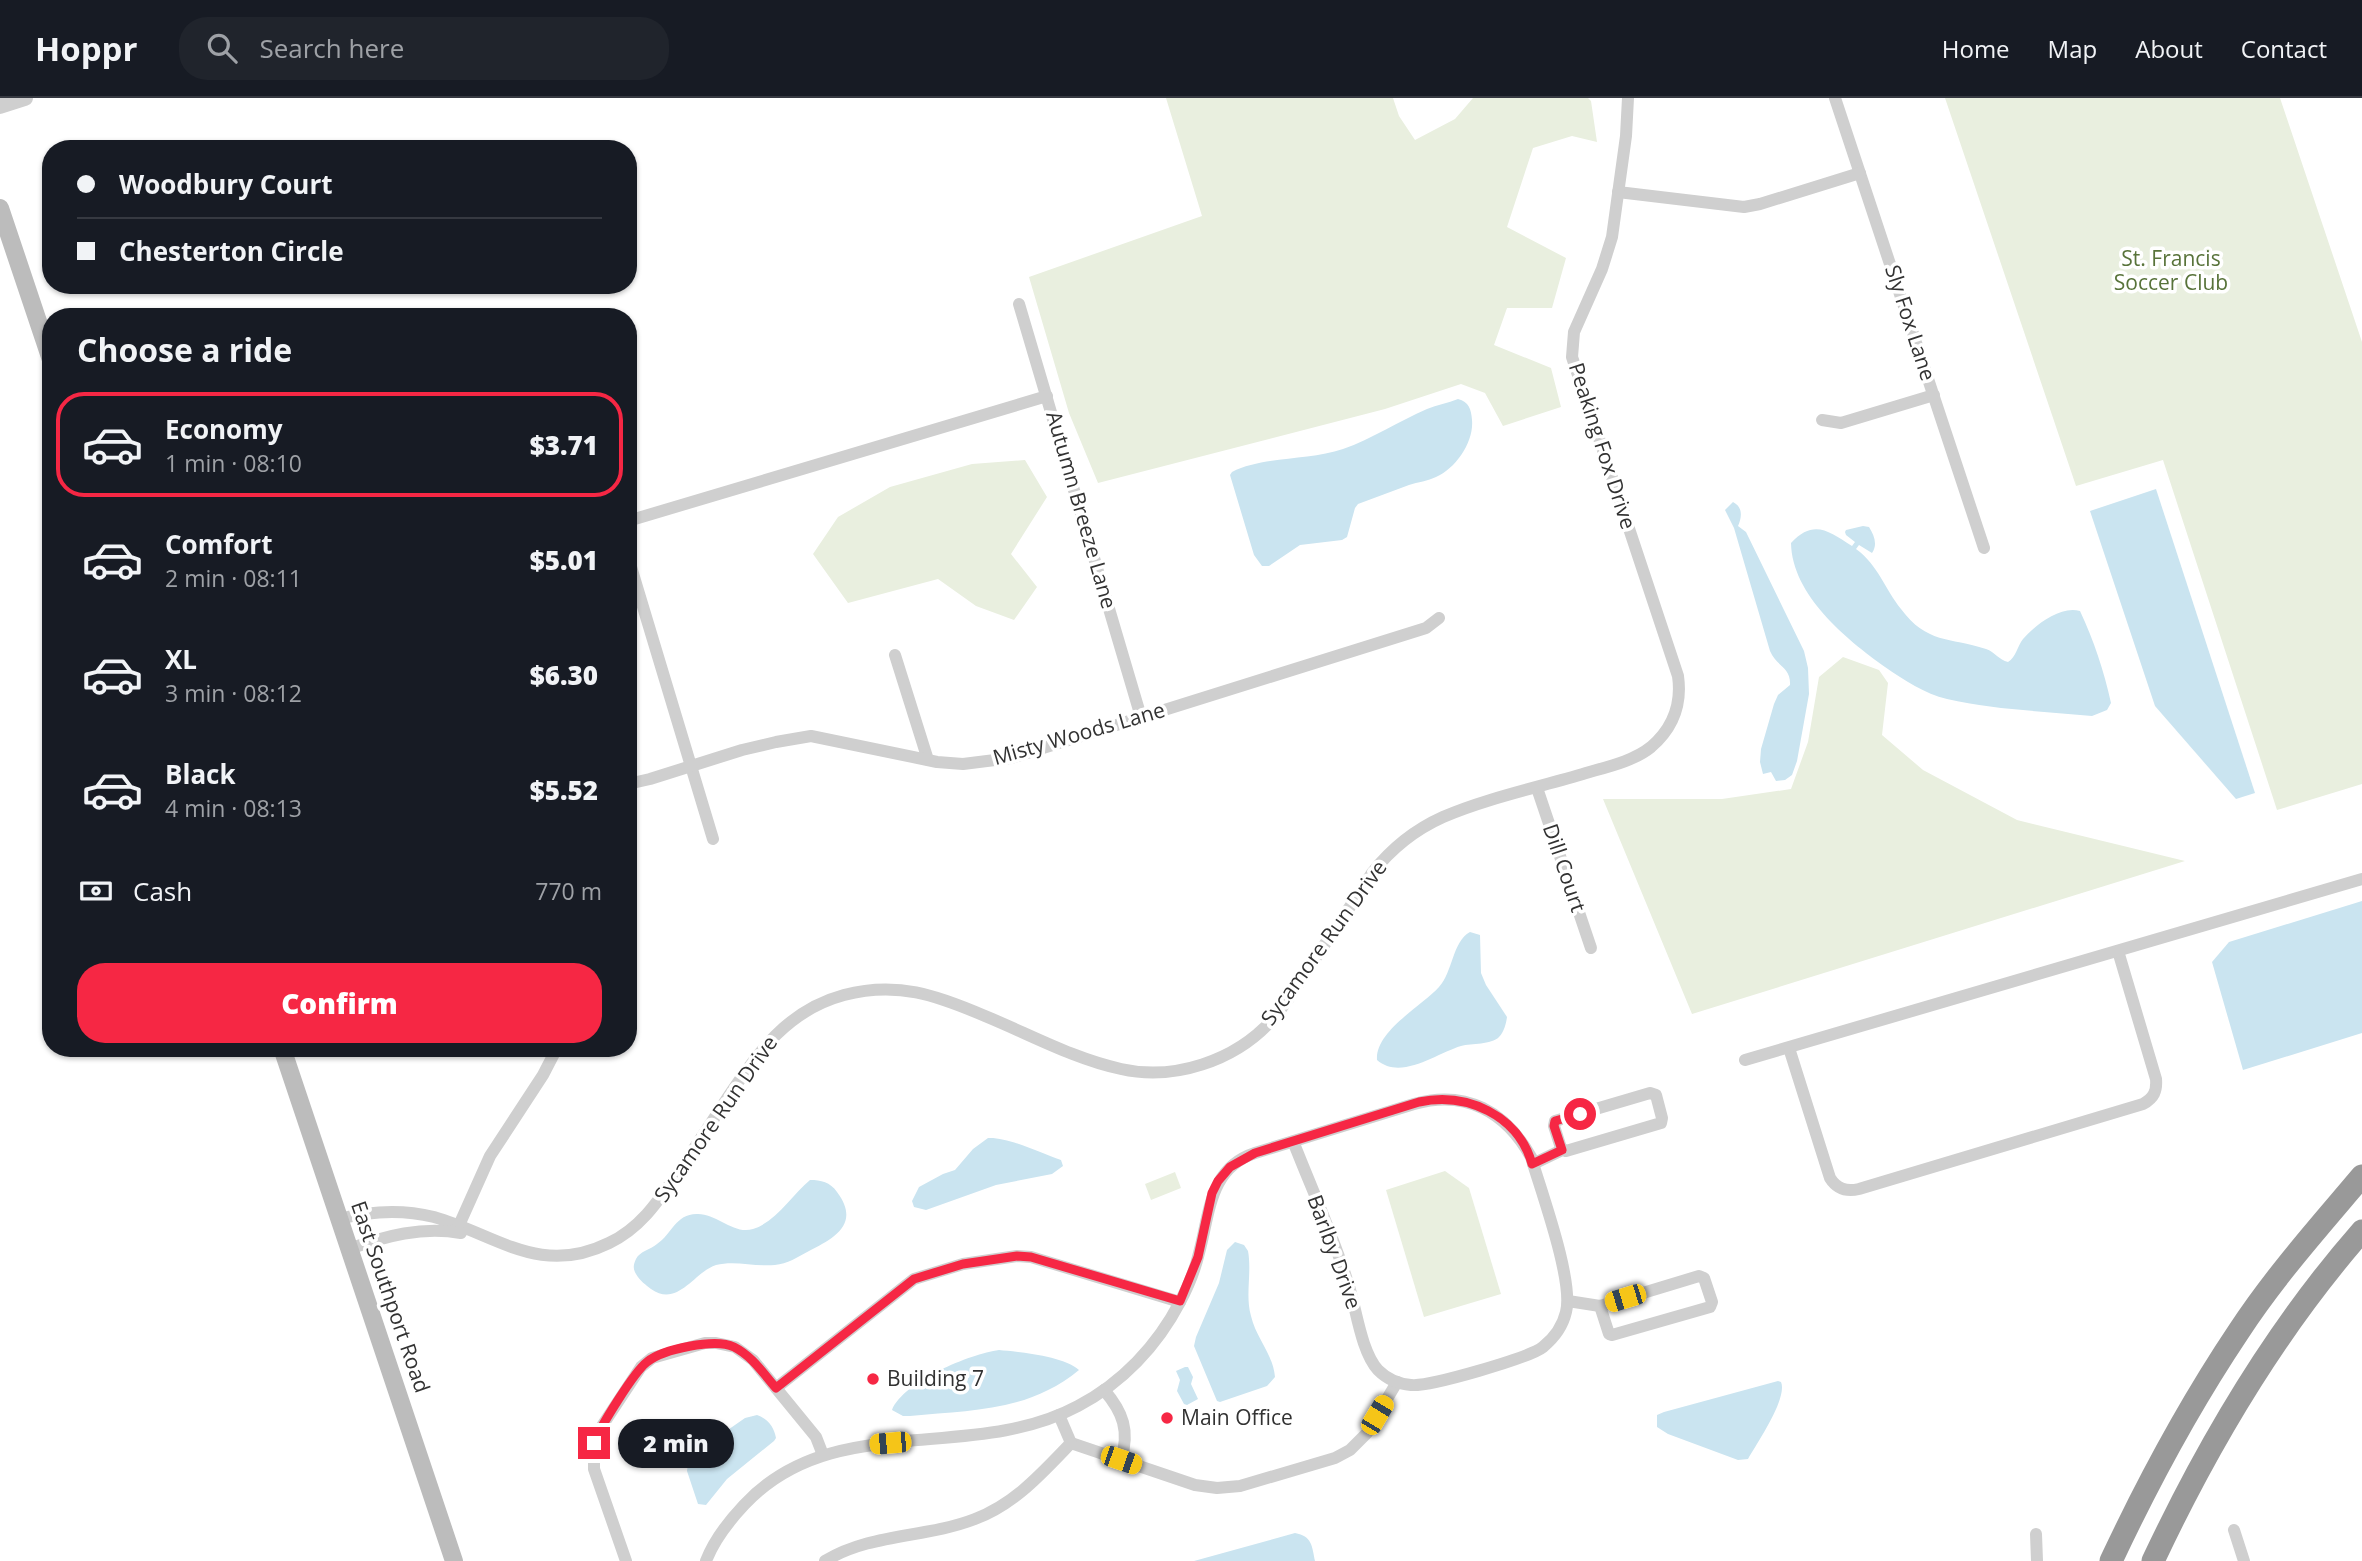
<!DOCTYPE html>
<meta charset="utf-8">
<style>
:root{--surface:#171b24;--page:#20242c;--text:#f1f3f6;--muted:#9ea1a6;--line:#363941;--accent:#f62744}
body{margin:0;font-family:"Open Sans",sans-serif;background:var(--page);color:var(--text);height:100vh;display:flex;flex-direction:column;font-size:26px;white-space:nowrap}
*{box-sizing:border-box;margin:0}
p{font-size:23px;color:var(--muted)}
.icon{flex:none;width:38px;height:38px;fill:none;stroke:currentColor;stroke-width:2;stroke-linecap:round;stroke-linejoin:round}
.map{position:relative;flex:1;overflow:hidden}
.details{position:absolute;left:42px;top:210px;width:595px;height:749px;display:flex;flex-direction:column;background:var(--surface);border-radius:28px;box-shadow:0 2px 5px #0004}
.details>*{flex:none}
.hud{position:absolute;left:42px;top:42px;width:595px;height:154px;border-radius:28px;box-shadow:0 2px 5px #0004;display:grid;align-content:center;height:154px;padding:0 35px;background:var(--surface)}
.end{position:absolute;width:32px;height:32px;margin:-16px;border:9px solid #f62744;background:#fff;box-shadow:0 0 0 4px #fff}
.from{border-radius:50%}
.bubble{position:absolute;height:49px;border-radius:24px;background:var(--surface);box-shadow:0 2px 5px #0004;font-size:23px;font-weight:800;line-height:49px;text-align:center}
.car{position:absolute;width:21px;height:42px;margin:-21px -10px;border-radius:9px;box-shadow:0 0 5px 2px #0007;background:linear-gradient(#f5c518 24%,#345 0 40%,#f5c518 0 76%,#345 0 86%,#f5c518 0)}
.hud b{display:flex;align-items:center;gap:24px;height:66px;font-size:26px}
.hud b+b{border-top:2px solid var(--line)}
.hud i{width:18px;height:18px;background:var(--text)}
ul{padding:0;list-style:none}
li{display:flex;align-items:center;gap:21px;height:105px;margin:0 14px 10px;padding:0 21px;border:4px solid transparent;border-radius:28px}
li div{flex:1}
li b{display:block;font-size:26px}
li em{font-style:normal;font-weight:800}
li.on{border-color:var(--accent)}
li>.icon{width:63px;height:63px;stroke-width:1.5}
h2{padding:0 35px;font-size:32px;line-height:84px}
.pay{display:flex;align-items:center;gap:18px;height:77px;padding:0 35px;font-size:26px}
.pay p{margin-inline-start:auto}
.primary-button{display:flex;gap:14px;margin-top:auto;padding:14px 35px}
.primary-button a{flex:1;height:80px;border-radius:28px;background:var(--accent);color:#fff;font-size:28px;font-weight:800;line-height:80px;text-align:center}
header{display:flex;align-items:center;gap:42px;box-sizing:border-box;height:98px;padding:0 35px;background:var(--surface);border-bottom:2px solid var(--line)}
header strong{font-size:33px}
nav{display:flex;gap:38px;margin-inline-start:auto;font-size:24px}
.search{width:490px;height:63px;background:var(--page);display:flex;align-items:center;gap:18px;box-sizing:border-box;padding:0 24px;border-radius:28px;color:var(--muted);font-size:26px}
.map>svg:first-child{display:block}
.green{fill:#e9efdf}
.water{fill:#cae4f0}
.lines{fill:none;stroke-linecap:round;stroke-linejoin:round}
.minor{stroke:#cfcfcf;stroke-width:12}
.tertiary{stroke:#cfcfcf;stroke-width:16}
.secondary{stroke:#bcbcbc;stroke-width:18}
.motorway{stroke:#999;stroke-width:23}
.route{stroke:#f62744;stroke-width:9}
.poi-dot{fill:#f62744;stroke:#fff;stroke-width:2.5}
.labels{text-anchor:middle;stroke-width:7;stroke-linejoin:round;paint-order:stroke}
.park-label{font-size:21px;fill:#58733a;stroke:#fff}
.street-label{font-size:21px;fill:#323232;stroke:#fff}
.poi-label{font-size:21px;fill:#323232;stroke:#fff;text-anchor:start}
</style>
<header>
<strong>Hoppr</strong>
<div class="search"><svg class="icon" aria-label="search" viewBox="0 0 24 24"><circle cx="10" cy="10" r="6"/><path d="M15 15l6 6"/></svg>Search here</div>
<nav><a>Home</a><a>Map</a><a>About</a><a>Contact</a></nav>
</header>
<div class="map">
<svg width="2362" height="1463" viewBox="0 0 2362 1463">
<rect width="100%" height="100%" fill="#fff"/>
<g class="green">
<polygon points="1166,0 1393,0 1399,18 1415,42 1455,21 1473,0 1588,0 1591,3 1597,44 1572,38 1533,50 1507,129 1566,160 1552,210 1507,210 1494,247 1551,270 1561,309 1503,328 1485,295 1461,286 1385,311 1098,385 1069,315 1029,179 1202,118"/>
<polygon points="1945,0 2280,0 2362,244 2362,686 2277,712 2163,362 2076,388"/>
<polygon points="1025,362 1047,399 1011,456 1037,489 1014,522 976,508 938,481 848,505 813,456 838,419 890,389 972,366"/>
<polygon points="1843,559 1879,572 1888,585 1882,637 1923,672 2017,722 2185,763 1692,916 1603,701 1722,701 1791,691 1808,644 1819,579"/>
<polygon points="1445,1073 1469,1090 1501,1196 1424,1219 1386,1092"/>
<polygon points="1175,1074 1181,1090 1151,1102 1145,1086"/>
</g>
<g class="water">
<path d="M1458,301C1469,304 1471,311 1472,322C1474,344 1456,370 1436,379C1428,383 1418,384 1409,387C1392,393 1375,400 1358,406L1355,410L1347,439L1342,442L1300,447L1269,468H1262L1254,457L1230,377L1232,374C1262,358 1308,363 1343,351C1372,341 1399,323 1427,311C1437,307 1448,305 1458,301Z"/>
<polygon points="2156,391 2255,695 2236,701 2155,608 2090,413"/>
<path d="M1733,404C1743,409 1742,419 1738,428L1746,434L1804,553L1808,570L1809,596L1797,663L1792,677L1785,682L1776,683L1771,674L1763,676L1760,664L1761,651L1774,606L1778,597L1790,587C1791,569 1777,569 1770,553L1734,430L1725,412Z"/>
<path d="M1863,428L1869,429C1874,437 1878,446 1872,455L1859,447L1856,451C1878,467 1885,491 1901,511C1927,546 1949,539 1986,551C1995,554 1999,562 2008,564C2016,559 2017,549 2023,541C2035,527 2061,507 2080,513C2094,543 2104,573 2111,605L2107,612L2092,618C2044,613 1994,612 1947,601C1925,596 1904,582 1885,569C1846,541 1792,497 1791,445C1814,421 1828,433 1852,448L1855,444L1846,437L1845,434L1846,432Z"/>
<polygon points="2362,803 2362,935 2243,972 2212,864 2229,844"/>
<path d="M1470,834L1480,837L1481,875L1486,887L1507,919C1506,926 1504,934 1499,939C1491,947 1472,945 1461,948C1437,955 1401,983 1377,962C1375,933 1422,908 1439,889C1453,874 1452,844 1470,834Z"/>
<path d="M988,1040C1009,1039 1040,1055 1061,1062L1063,1068L1052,1076L996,1087L926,1112L914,1109L912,1103L919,1089L943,1076L955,1072L973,1051Z"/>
<path d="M810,1082C821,1082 830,1084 837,1094C861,1126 834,1140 809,1153C798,1159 787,1166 775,1167C755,1169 735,1162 716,1167C694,1174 678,1210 651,1191C646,1187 640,1183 636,1176C633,1171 633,1167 636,1161C640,1153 650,1152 657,1146C672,1136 676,1115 698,1116C717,1116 734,1137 753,1131C776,1124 792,1097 810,1082Z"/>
<path d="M1235,1144L1244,1147L1248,1153C1252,1175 1245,1197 1251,1218C1256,1240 1273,1256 1275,1279L1267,1288L1220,1304L1217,1303L1194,1248L1196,1239L1219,1185L1227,1152Z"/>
<path d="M999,1252C1020,1254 1064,1258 1079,1272C1028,1314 971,1312 910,1318H903L892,1312C904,1283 970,1256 999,1252Z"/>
<polygon points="1185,1269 1188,1269 1193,1279 1191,1286 1198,1301 1187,1307 1184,1306 1177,1293 1180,1282 1176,1273"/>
<path d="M1778,1283L1781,1284C1788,1300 1757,1345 1748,1361L1738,1362L1668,1336L1657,1329V1317L1664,1314Z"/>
<path d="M757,1317C768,1321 774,1329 776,1340L774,1343L727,1381L706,1407L698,1406L687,1373L689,1359L745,1320Z"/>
<path d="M1295,1435C1312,1438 1312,1448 1315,1463H1194Z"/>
</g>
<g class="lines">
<g class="minor">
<polyline points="1835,0 1984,450"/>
<polyline points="1618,94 1744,109 1760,106 1860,75"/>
<polyline points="1019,206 1141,619"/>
<polyline points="1822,322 1841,325 1934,297"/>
<polyline points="628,423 1047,298"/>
<polyline points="628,459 713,741"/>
<polyline points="895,557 928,662"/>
<polyline points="628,686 650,681 742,652 776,644 811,638 937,664 963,666 1011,660 1426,530 1439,520"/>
<polyline points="1537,690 1591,850"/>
<path d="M1789,950L1830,1080C1837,1091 1846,1094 1859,1091L2143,1006C2154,1000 2157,993 2156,981L2118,853"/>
<polyline points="1745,962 2362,781"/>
<polygon points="1650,995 1656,997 1662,1020 1661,1025 1566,1053 1561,1050 1554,1028 1555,1023"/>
<polyline points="1533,1066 1562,1052"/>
<path d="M339,1121C370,1113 402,1111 434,1119C497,1137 540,1179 609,1145C641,1130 659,1102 679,1073C695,1049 712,1024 728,999C758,954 788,912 844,897C897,883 936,897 985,918C1029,936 1074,961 1121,971C1174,983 1235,963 1272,922C1290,902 1304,877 1319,855C1337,828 1355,802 1372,775C1391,751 1414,732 1443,719C1487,700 1540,689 1586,675C1607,669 1634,663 1651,649C1673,630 1682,606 1678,578L1572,259L1574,234L1602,171L1612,139L1626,38L1628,0"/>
<polyline points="456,1134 490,1058 543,977 557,950"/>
<path d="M349,1151C386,1138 422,1128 461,1135"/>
<polygon points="1699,1178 1704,1180 1712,1204 1710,1209 1612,1237 1609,1236 1600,1208"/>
<polyline points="1568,1203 1600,1208"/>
<polyline points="776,1290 914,1181 963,1166 1017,1158 1031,1159 1180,1204"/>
<path d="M1104,1292C1123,1314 1130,1333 1121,1362"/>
<polyline points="1059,1317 1071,1345"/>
<polyline points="1071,1345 1195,1387 1217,1390 1240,1388 1335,1360 1350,1352 1367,1335 1397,1284"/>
<polyline points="2234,1432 2244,1463"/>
<polyline points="2036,1436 2037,1463"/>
<polyline points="626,1463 594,1371 594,1349 600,1331 641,1269 652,1260 705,1245 716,1245 735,1249 753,1262 816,1339 823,1357"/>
<path d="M706,1463C714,1442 729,1423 744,1407C833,1311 970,1366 1078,1308C1122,1285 1157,1248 1180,1204C1188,1189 1195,1172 1199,1155C1210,1115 1209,1070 1255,1055L1414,1006C1466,991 1506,1014 1531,1059C1541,1093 1574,1183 1566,1214C1563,1227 1554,1240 1543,1249C1529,1260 1429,1289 1411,1287C1399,1286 1387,1281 1378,1272C1360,1252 1356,1207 1347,1182C1332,1135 1311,1089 1293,1043"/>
<path d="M825,1463C871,1435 926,1440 975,1421C1015,1406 1042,1375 1071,1345"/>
</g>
<polyline class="tertiary" points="0,8 25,0"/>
<g class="secondary">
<polyline points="0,110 51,262"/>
<polyline points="282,950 454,1463"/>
</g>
<g class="motorway">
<path d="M2111,1463C2148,1384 2190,1306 2239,1233C2275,1178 2319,1129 2362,1078"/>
<path d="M2153,1463C2208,1346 2276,1231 2362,1133"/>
</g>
</g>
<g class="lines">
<path class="route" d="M594,1345C600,1329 634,1274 647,1264C663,1251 715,1240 734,1249C752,1258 763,1275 776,1290L914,1181L963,1166L1017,1158L1031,1159L1180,1203L1198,1159L1212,1095L1218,1083L1230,1069L1255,1055L1419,1004C1467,994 1518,1017 1532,1066L1562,1052L1554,1028L1555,1023L1580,1016"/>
</g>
<g class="poi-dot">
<circle cx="873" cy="1281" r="7"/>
<circle cx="1167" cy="1320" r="7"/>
</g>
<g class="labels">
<g class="park-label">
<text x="2171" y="168">St. Francis<tspan x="2171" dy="24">Soccer Club</tspan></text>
</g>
<g class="street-label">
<text transform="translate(1910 225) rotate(72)" y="7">Sly Fox Lane</text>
<text transform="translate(1602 348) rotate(72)" y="7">Peaking Fox Drive</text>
<text transform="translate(1081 412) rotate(74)" y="7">Autumn Breeze Lane</text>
<text transform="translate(1079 636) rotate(-16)" y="7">Misty Woods Lane</text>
<text transform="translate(1564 770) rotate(71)" y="7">Dill Court</text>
<text transform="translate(1324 845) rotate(-54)" y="7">Sycamore Run Drive</text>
<text transform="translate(716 1021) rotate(-55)" y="7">Sycamore Run Drive</text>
<text transform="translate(1334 1154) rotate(70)" y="7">Barlby Drive</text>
<text transform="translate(390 1199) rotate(71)" y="7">East Southport Road</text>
</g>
<g class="poi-label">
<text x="887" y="1288">Building 7</text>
<text x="1181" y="1327">Main Office</text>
</g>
</g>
</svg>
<i class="end from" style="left:1580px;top:1016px"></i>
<i class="end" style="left:594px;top:1345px"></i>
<div class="bubble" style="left:618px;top:1321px;width:116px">2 min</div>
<i class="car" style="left:1625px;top:1200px;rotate:253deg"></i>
<i class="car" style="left:1377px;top:1317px;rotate:31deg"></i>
<i class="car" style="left:890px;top:1345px;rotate:265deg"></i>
<i class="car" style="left:1121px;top:1362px;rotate:109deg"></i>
<div class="hud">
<b><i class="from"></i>Woodbury Court</b>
<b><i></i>Chesterton Circle</b>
</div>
<section class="details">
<h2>Choose a ride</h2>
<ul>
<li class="on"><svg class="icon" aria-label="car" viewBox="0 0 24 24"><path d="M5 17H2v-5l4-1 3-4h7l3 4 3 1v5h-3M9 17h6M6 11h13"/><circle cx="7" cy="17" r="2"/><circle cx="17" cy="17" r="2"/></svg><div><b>Economy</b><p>1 min · 08:10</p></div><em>$3.71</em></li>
<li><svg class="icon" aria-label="car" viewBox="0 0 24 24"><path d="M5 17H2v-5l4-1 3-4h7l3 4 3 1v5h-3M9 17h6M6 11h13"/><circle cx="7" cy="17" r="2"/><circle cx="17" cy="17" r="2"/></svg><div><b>Comfort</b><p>2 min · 08:11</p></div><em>$5.01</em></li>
<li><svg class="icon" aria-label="car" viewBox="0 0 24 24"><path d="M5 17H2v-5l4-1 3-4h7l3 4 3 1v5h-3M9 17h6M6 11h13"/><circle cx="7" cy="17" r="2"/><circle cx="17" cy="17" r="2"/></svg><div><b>XL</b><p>3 min · 08:12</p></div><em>$6.30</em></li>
<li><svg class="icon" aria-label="car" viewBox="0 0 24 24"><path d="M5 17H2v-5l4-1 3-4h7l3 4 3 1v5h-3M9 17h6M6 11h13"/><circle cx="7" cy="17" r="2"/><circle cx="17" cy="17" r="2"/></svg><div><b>Black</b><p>4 min · 08:13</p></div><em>$5.52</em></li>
</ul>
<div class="pay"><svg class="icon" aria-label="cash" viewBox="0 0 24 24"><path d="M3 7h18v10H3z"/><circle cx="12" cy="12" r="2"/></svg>Cash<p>770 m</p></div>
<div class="primary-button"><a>Confirm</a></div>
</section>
</div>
